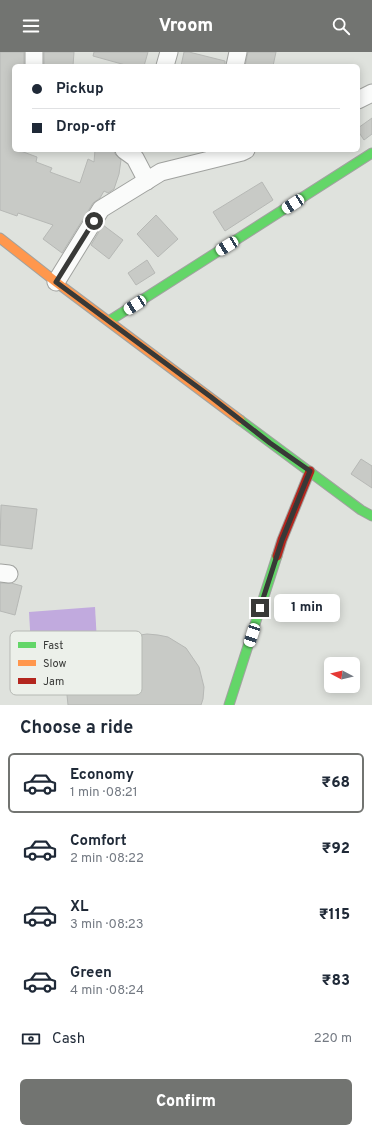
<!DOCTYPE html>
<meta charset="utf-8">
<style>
:root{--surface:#fff;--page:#f2f2f3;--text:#1f2937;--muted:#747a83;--line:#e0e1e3;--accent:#727471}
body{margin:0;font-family:Overpass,sans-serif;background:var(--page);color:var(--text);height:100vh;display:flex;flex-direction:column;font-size:15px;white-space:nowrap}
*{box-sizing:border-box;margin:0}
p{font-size:13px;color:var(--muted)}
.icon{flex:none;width:22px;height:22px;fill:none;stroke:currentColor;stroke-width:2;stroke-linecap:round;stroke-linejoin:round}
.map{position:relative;height:653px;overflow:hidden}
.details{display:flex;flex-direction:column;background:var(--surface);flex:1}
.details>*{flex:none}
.guide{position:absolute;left:12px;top:12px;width:348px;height:88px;border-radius:6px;box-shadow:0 2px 10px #0003;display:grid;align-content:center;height:88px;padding:0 20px;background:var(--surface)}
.needle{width:26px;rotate:277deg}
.fabs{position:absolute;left:324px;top:605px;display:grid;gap:8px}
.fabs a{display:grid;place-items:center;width:36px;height:36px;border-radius:6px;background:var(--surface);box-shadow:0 2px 10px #0003;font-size:20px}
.end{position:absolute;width:18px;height:18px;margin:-9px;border:5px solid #383937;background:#fff;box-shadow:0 0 0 2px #fff}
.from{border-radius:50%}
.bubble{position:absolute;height:28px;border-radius:6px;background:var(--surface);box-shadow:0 2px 10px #0003;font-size:13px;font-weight:800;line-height:28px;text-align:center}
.car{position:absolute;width:12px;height:24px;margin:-12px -6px;border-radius:5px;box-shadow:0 0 3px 1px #0007;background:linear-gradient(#fff 24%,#345 0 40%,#fff 0 76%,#345 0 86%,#fff 0)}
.guide b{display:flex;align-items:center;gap:14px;height:38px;font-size:15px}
.guide b+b{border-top:1px solid var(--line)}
.guide i{width:10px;height:10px;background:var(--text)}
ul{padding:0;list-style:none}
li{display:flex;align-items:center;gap:12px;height:60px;margin:0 8px 6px;padding:0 12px;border:2px solid transparent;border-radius:6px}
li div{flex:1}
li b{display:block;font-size:15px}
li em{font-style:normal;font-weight:800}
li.on{border-color:var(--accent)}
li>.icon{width:36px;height:36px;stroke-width:1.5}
h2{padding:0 20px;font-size:18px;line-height:48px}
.pay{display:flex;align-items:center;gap:10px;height:44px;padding:0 20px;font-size:15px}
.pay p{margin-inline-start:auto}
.cta{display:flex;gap:8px;margin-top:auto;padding:8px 20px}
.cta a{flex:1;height:46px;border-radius:6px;background:var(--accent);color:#fff;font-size:16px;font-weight:800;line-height:46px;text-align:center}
header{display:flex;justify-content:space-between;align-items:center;height:52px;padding:0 20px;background:var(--accent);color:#fff;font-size:18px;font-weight:800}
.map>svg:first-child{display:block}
.water{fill:#c1aade}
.building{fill:#c8cac6;stroke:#b6b8b5}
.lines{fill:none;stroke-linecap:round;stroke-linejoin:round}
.street-casing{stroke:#a0a29f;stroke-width:19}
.fast-casing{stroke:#a0a29f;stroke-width:11}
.slow-casing{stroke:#a0a29f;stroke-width:11}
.jam-casing{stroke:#a0a29f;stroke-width:11}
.street{stroke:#fafbfa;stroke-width:17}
.fast{stroke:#63d668;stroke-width:9}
.slow{stroke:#ff974d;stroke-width:9}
.jam{stroke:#b3261e;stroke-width:9}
.route{stroke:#383937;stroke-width:5}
.key{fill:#ecf0ea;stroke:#b6b9b4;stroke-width:1}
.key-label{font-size:11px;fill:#383937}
</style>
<header><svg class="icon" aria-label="menu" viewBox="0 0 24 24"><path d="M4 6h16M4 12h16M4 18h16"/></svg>Vroom<svg class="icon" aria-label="search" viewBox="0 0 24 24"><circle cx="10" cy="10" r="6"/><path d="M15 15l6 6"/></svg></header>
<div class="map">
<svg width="372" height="653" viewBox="0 0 372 653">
<rect width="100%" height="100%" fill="#dfe2dd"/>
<polygon class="water" points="95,555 97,590 31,595 29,560"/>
<g class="building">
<polygon points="0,0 24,0 24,14 14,14 14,98 18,98 37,105 36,110 52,116 50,120 80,131 88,107 94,110 95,98 114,98 115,102 121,108 119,122 114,137 108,141 104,139 100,146 93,151 62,201 43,187 53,173 18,161 17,164 0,158"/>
<polygon points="44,0 74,0 73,14 44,14"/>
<polygon points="94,0 148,0 144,14 129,14 93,4"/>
<polygon points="184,0 189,0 225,9 225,14 181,14"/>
<polygon points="248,0 276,0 273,14 245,14"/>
<polygon points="372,66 372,82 364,88 358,79 358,76"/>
<polygon points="262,130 273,148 225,179 213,160"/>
<polygon points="156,163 178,187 158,205 137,182"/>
<polygon points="103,173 123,188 109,207 91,193"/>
<polygon points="147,208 155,221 136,233 128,221"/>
<polygon points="361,407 372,414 372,436 351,422"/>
<polygon points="1,453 37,457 32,497 0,493"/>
<polygon points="0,531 11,531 22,534 15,563 0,559"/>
<polygon points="147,582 158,583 168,585 186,596 199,615 204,635 203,647 201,653 68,653 67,643 70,620 75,610 82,601 95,592 105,588"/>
</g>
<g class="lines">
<defs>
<g id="street">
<polyline points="34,0 34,14"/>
<polyline points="165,14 169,0"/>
<polyline points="235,14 238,0"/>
<polyline points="358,48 372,41"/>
<polyline points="124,98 135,106 147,129"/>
<polyline points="56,230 101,157 161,120 242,100 246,98"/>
<polyline points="0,521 9,522"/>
</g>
<g id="fast">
<polyline points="109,269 372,101"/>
<polyline points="240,368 361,458 372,464"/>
<polyline points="229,653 277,504"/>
</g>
<polyline id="slow" points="0,186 56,230 240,368"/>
<polyline id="jam" points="277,504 282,488 310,419"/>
</defs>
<use href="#street" class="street-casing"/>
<use href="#fast" class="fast-casing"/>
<use href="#slow" class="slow-casing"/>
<use href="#jam" class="jam-casing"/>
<use href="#street" class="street"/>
<use href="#fast" class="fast"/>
<use href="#slow" class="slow"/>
<use href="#jam" class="jam"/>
</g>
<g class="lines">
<polyline class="route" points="94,169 56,230 211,345 270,391 310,419 282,488 260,556"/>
</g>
<rect x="10" y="579" width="132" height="64" rx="6" class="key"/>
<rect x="18" y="590" width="18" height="6" fill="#63d668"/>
<rect x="18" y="608" width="18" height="6" fill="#ff974d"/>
<rect x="18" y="626" width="18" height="6" fill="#b3261e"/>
<g class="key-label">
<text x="43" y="597">Fast</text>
<text x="43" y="615">Slow</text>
<text x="43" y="633">Jam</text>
</g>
</svg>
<div class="fabs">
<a><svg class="needle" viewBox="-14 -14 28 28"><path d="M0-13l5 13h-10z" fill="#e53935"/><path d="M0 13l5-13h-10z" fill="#747a83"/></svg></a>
</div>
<i class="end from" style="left:94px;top:169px"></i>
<i class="end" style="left:260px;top:556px"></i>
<div class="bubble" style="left:274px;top:542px;width:66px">1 min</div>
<i class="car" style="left:293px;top:152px;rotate:237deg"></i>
<i class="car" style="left:227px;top:194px;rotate:238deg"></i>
<i class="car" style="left:135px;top:253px;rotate:237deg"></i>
<i class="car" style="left:252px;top:583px;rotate:198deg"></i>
<div class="guide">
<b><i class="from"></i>Pickup</b>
<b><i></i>Drop-off</b>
</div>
</div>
<section class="details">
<h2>Choose a ride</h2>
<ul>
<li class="on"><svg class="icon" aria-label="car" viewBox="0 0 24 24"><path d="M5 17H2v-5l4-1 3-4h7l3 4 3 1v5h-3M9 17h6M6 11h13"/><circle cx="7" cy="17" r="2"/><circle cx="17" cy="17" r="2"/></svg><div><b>Economy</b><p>1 min · 08:21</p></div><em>₹68</em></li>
<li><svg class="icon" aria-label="car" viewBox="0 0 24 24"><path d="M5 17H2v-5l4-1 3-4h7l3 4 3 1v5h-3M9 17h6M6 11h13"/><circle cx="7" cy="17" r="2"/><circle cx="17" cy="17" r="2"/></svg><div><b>Comfort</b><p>2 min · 08:22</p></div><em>₹92</em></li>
<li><svg class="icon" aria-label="car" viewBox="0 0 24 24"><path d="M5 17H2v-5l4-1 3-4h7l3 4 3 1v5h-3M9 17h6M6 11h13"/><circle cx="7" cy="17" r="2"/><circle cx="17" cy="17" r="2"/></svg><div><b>XL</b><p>3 min · 08:23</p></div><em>₹115</em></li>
<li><svg class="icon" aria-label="car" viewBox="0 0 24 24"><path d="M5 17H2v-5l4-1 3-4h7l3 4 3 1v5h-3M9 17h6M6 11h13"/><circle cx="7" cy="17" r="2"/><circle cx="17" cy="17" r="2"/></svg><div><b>Green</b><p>4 min · 08:24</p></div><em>₹83</em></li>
</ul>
<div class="pay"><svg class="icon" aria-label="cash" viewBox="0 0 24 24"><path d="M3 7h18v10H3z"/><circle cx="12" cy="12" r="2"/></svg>Cash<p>220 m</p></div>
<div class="cta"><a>Confirm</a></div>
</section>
